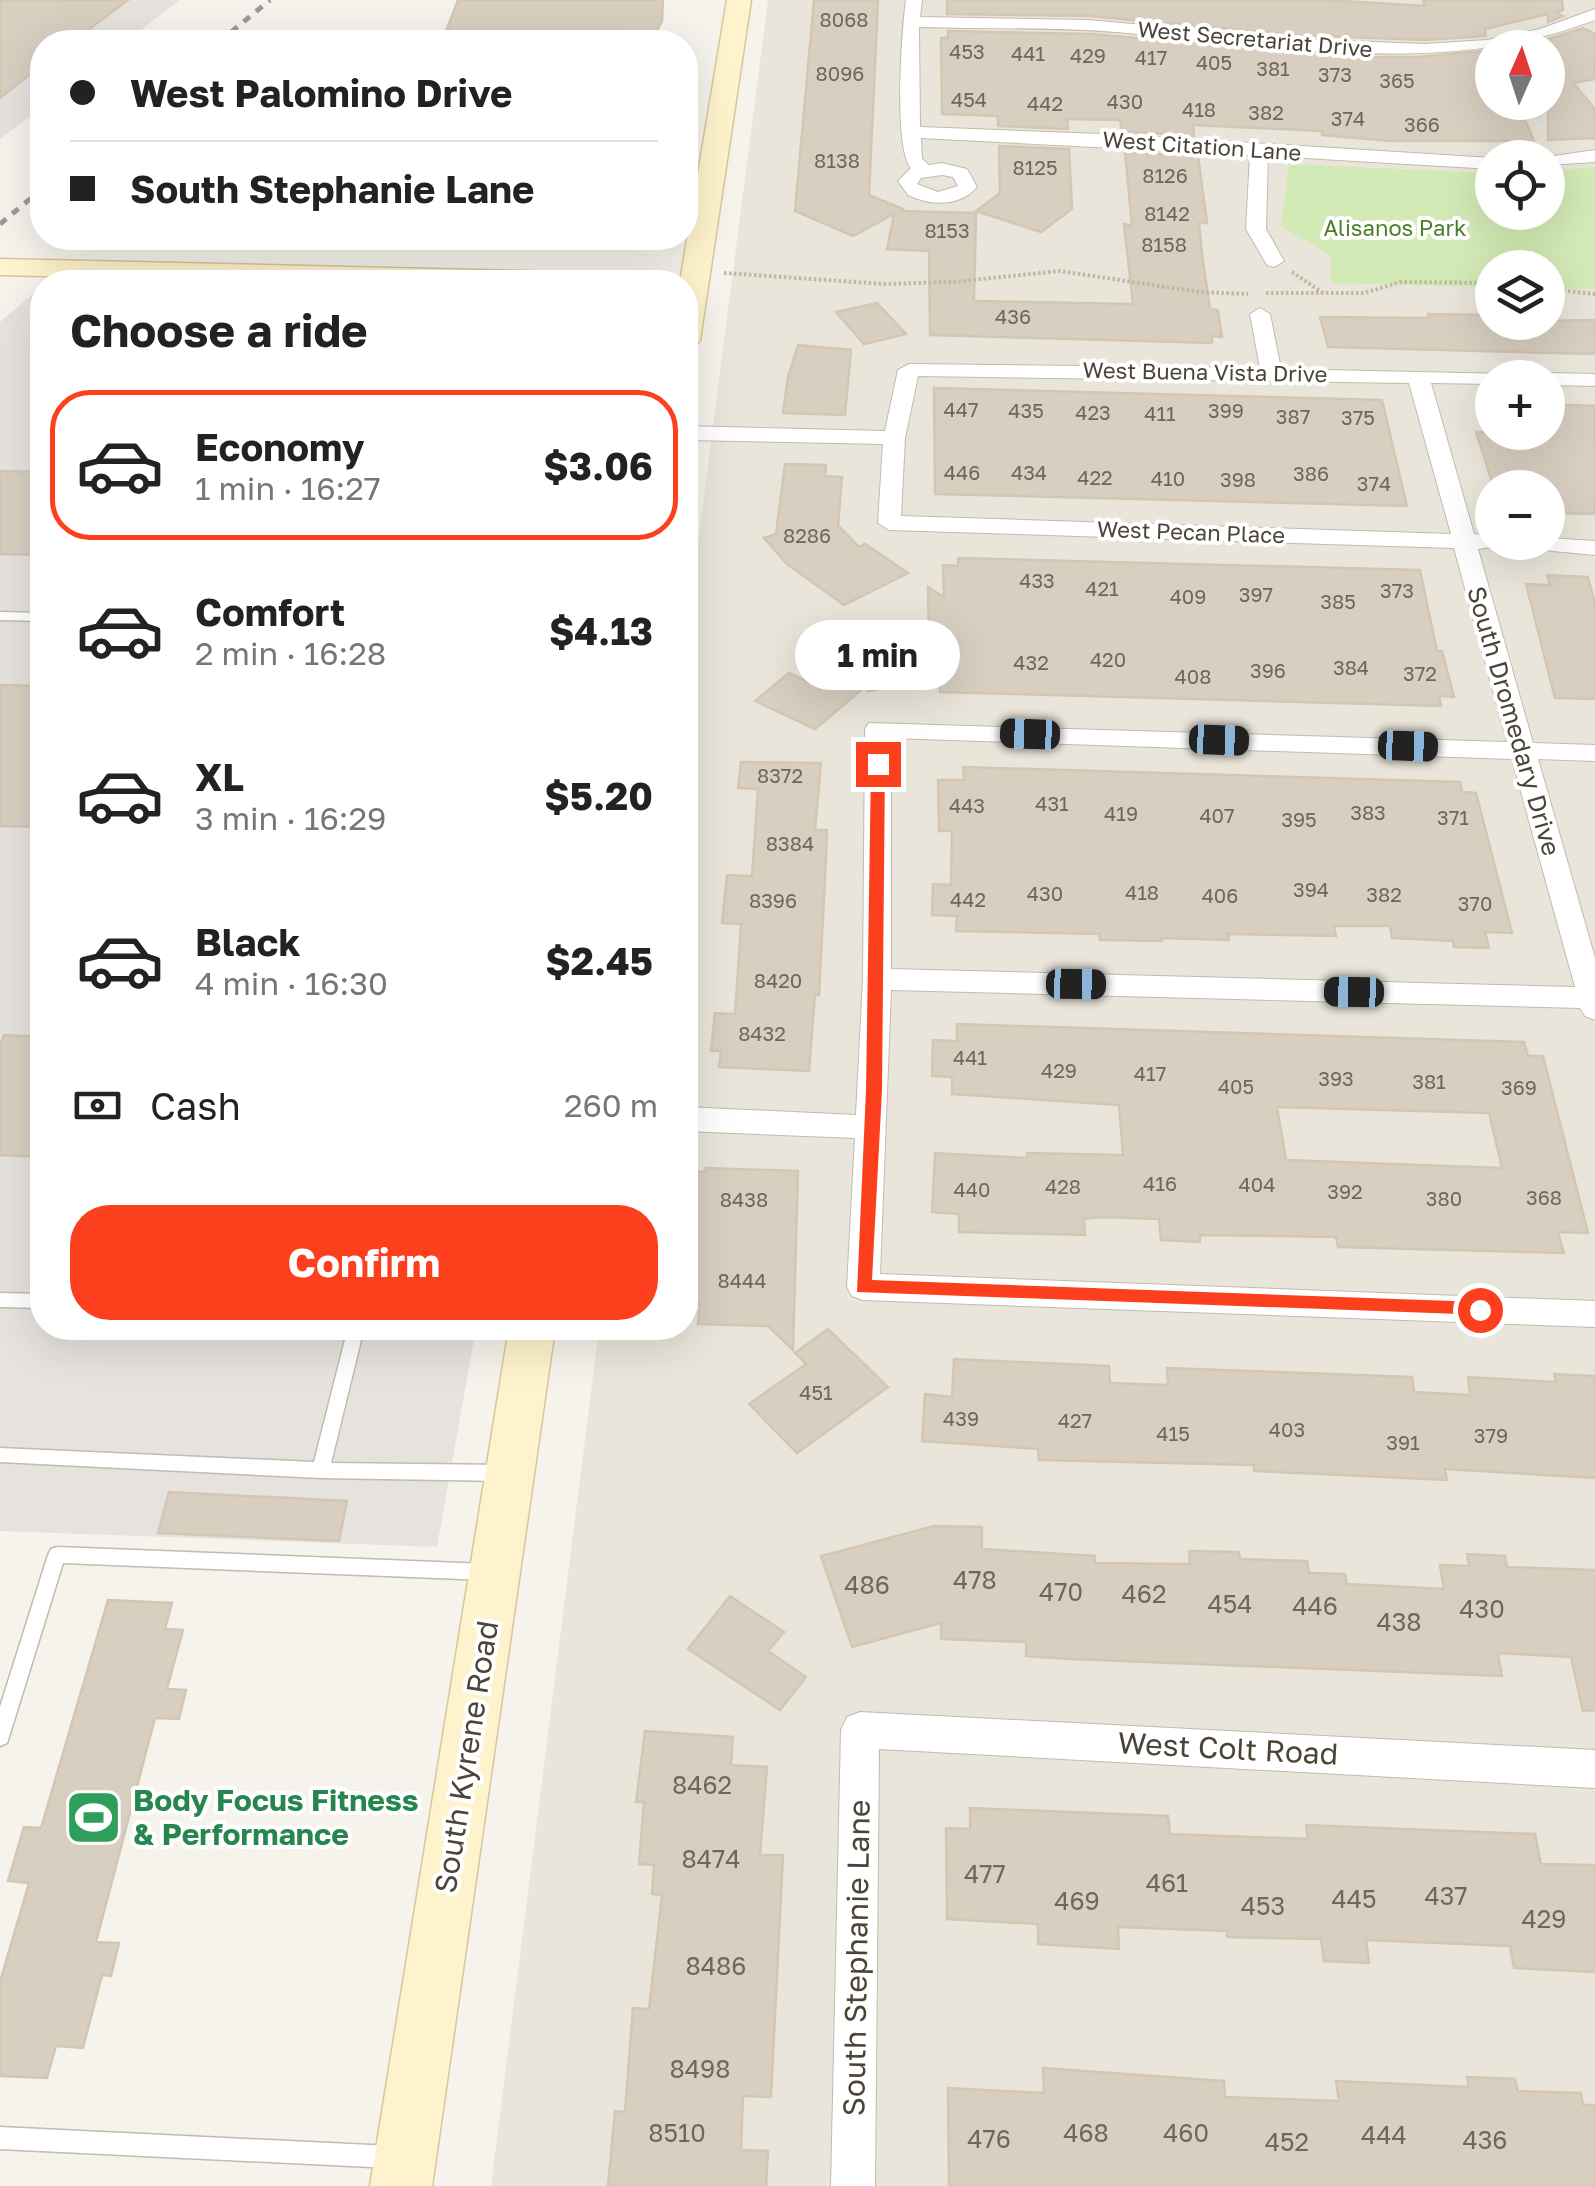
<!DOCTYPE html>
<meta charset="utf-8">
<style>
:root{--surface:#fff;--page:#f6f6f6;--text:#222;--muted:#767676;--line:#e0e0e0;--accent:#fc3f1d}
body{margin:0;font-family:"Golos Text",sans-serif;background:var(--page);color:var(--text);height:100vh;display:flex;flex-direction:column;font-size:38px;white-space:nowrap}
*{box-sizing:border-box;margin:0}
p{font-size:32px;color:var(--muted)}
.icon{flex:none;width:55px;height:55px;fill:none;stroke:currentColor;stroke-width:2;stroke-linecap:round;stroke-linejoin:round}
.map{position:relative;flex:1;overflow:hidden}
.side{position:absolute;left:30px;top:270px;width:668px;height:1070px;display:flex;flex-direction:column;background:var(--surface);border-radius:40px;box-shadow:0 10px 40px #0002}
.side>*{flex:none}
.hud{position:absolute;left:30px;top:30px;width:668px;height:220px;border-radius:40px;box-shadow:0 10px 40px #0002;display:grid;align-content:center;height:220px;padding:0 40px;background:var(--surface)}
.needle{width:65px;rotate:3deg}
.tools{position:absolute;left:1475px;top:30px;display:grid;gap:20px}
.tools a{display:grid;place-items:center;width:90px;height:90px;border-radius:50%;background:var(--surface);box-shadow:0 10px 40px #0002;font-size:50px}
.end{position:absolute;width:45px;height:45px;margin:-22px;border:12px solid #fc3f1d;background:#fff;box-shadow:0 0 0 5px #fff}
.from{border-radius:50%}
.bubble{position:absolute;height:70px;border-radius:35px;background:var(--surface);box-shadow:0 10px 40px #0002;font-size:32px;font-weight:700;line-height:70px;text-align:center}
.car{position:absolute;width:30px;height:60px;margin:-30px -15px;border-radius:12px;box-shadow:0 0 8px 2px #0007;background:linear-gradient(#222 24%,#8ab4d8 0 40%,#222 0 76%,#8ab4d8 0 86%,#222 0)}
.hud b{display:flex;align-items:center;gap:35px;height:95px;font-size:38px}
.hud b+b{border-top:2px solid var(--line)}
.hud i{width:25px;height:25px;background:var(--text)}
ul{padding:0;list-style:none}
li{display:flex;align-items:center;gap:30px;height:150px;margin:0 20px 15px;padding:0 20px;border:5px solid transparent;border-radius:40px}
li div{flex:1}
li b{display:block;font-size:38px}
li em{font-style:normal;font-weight:700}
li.active{border-color:var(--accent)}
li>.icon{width:90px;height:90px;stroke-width:1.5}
h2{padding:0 40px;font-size:45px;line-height:120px}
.pay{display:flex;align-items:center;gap:25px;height:110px;padding:0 40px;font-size:38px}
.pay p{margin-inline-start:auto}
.cta{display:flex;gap:20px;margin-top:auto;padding:20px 40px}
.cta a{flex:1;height:115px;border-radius:40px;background:var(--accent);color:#fff;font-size:40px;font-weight:700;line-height:115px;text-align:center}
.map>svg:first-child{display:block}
.residential{fill:#eae5da;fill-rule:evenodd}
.industrial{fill:#e6e2dd}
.green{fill:#d2eab5}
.building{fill:#d8cfc1;stroke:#d3c7b4;stroke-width:2.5;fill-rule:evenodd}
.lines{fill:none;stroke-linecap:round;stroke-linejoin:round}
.lane-casing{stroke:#c2bbae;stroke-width:3}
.street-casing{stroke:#c2bbae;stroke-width:2}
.secondary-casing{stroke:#d6c79b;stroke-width:3}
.path{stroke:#c4b79f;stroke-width:4;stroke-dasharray:2.5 2.5;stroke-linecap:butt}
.lane{fill:#fff;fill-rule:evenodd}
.street{fill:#fff;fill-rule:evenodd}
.secondary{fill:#fff3cd;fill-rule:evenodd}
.rail{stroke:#9a9a9a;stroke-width:5;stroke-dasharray:8 8;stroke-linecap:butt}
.route{fill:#fc3f1d}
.labels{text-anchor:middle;stroke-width:8;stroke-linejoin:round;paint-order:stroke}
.number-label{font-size:20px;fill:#6e675b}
.far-street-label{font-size:22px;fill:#4b4439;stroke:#fff}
.far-park-label{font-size:22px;fill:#4a7f2a;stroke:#fff}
.street-label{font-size:25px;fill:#4b4439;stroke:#fff}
.near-number-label{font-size:25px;fill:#6e675b}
.near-street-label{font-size:30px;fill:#4b4439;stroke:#fff}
.near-leisure-label{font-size:30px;font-weight:bold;fill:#27864d;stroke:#fff;text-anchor:start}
</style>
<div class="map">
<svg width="1595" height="2186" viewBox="0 0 1595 2186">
<rect width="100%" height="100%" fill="#f6f3ec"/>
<path class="residential" d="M768,0H1595V2186H491L599,1328H685V644ZM1492,48H1548V102H1492ZM1492,158H1548V212H1492ZM1492,268H1548V322H1492ZM1492,378H1548V432H1492ZM1492,488H1548V542H1492Z"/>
<g class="industrial">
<polygon points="0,0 180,0 125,42 42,42 42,107 0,139"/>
<polygon points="42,286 42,1328 476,1328 437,1547 0,1531 0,322"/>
</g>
<polygon class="green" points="1289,164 1492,173 1492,212 1548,212 1548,171 1595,167 1595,289 1548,288 1548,268 1492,268 1492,287 1330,283 1331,256 1281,226"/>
<g class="building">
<polygon points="0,0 128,0 72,42 42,42 42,65 0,98"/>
<polygon points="458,0 663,0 662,21 651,42 442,42"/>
<polygon points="814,0 878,0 869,195 903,209 900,211 976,213 974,301 1133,304 1124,224 1132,226 1125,152 1198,156 1207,223 1199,223 1202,254 1210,309 1218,310 1222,337 1212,336 1212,343 930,335 929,251 887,249 894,214 853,236 795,211"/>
<polygon points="947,0 1326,0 1425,6 1423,0 1562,0 1563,10 1556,12 1563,16 1548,22 1548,14 1485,29 1486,36 1425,40 1295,35 1089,16 947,14"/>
<polygon points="1583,28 1595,34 1595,79 1573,83 1595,109 1595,138 1548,140 1548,39"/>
<polygon points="948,31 1091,34 1358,57 1418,57 1492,50 1492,110 1520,108 1534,141 1392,141 1322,135 1322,131 1193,125 1194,136 1122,131 1120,120 1067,119 1068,129 998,126 998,116 942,114 941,38 948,38"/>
<polygon points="999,146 1069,149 1072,209 1041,232 976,211 1000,193"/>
<polygon points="877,303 906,334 864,344 836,312"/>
<polygon points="1428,314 1485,315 1488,322 1595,320 1595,354 1328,347 1320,317 1429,318"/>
<polygon points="798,345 851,350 845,415 783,413 788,377"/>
<polygon points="934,388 1382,400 1407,506 935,494"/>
<polygon points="1548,404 1595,406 1595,514 1548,513 1548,488 1494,488 1476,432 1548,432"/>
<polygon points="785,464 826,465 825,476 842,477 838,525 859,547 865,544 908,573 844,605 787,564 764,538 776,534"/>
<polygon points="0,471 42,472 42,555 0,554"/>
<polygon points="958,558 1420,570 1437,651 1442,651 1454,697 1439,696 1441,706 940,692 940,678 868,691 866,686 815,729 755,701 789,673 813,684 861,676 845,645 878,639 882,647 929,638 928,587 944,597 943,565 958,566"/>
<polygon points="1547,575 1588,577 1595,604 1595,699 1555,698 1526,584 1550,585"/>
<polygon points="0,685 42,686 42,827 0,826"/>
<polygon points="741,762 821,763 815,830 827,830 826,859 819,995 815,995 809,1071 719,1067 721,1051 711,1051 715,1013 735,1014 741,924 722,923 727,875 752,876 758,789 738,788"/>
<polygon points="963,767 1460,782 1462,792 1476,793 1512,933 1485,932 1489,948 1454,947 1453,941 1392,938 1390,926 1334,926 1336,936 1228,934 1229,940 1161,938 1162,941 1100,940 1099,934 956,931 957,916 932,915 933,884 951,885 952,831 939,831 938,780 964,780"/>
<path d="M957,1024L1524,1042L1528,1056H1543L1588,1233L1558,1232L1564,1253L1338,1247L1336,1237L1200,1235V1242L1161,1240L1159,1219L1100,1217L1084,1219L1085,1235L959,1232V1214L932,1212L935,1153L1027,1158V1153L1123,1155L1119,1105L952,1094V1077L932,1076L933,1040L957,1041ZM1277,1107L1489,1113L1502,1168L1286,1160Z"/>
<polygon points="4,1035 42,1037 42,1157 0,1155 0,1046"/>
<polygon points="706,1168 798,1171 793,1350 768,1326 698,1324 700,1304 686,1303 695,1171 705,1172"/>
<polygon points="828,1329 888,1387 797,1453 749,1404 806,1364 795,1353"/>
<polygon points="954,1359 1109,1366 1110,1383 1168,1385 1167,1368 1412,1377 1414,1392 1470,1395 1468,1377 1556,1382 1554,1374 1595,1376 1595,1478 1445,1469 1447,1480 1254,1471 1254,1465 1039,1460 1038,1449 922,1441 925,1394 952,1397"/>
<polygon points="169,1492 347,1501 339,1541 158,1533"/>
<polygon points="934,1526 982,1527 982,1549 1095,1556 1095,1563 1190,1564 1189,1551 1239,1552 1240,1559 1307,1561 1309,1573 1345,1574 1347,1584 1444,1589 1440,1565 1469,1566 1467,1554 1505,1556 1507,1567 1595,1570 1595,1710 1583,1711 1571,1657 1498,1653 1502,1676 1070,1659 1026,1656 1026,1642 941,1639 941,1623 852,1647 821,1556"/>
<polygon points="730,1596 784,1632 768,1651 806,1677 780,1710 688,1649"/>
<polygon points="108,1600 172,1603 165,1629 183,1630 167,1689 186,1690 179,1719 155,1718 96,1942 119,1943 111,1976 102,1975 83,2048 56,2046 47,2078 0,2076 0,1982 29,1883 8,1881 24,1827 41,1828"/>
<polygon points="645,1731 733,1737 731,1765 767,1767 760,1855 783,1855 771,2097 743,2096 741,2150 768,2151 766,2186 608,2186 615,2111 625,2112 633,2008 649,2009 662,1895 652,1894 654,1865 639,1864 644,1802 636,1802"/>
<polygon points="970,1808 1168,1816 1170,1834 1308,1839 1306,1825 1535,1834 1541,1864 1595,1865 1595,1972 1514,1968 1510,1946 1366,1940 1369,1963 1324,1961 1321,1939 1227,1937 1227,1931 1118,1927 1119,1949 1038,1944 1038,1924 947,1919 946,1828 970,1829"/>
<polygon points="1043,2068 1224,2081 1225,2097 1339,2101 1336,2081 1469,2087 1467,2077 1515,2079 1518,2091 1581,2093 1583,2105 1595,2105 1595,2186 949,2186 948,2088 1044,2093"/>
</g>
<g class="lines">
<defs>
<g id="lane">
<polygon points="0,612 42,613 42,621 0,620"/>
<polygon points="0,1293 42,1294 42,1308 0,1307"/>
<polygon points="348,1328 364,1328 331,1463 506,1465 512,1468 515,1473 512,1478 506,1481 321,1478 0,1462 0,1448 314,1462"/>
<polygon points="57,1547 487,1564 493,1566 496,1572 493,1578 487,1580 63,1563 9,1737 7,1743 0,1746 0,1707 48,1555 51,1549"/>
<polygon points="0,2127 391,2146 399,2149 402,2157 399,2165 391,2168 0,2149"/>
</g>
<g id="street">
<path d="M906,0H922L920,17L1089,20L1295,39L1425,44L1487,40L1540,29L1595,9V20C1441,79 1277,45 1116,32C1051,27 985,29 919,27L920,127L1127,135L1492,158V169L1268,156L1266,229L1284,261L1274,267L1267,265L1246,229L1250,155L921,138L922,159L929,165L942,163L967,169L977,187C959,207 931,206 908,195L898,181L911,168C893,148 902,29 906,0ZM942,175L953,177L958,186L938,192L917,184L921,178Z"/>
<polygon points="1595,150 1595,162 1548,165 1548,158 1540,158"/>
<path d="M1260,308L1270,314L1281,369L1508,374L1511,378H1492V384L1431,383L1474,534L1492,535V542H1548V538L1595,541V555L1500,546L1478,549L1533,743L1595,745V761L1538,759L1595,958V1020L1585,1016L1580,1008L891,990L880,1274L1595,1301V1327L863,1300L852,1296L847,1287L855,1138L685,1131V1107L856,1115L863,979L865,729L869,723L1507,742L1454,548L889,530L878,523L883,444L685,440V426L885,431L898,370L909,364L1260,368L1250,314ZM918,376L1409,383L1451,534L901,516L905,438ZM891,738L1512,759L1575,987L891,969Z"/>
<polygon points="1548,373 1595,374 1595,386 1548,385 1548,378 1538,378"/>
<polygon points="860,1712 1595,1750 1595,1788 879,1749 875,2186 831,2186 841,1730 847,1717"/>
</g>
<g id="secondary">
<polygon points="727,0 751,0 700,340 695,346 685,349 685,282 680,282"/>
<polygon points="0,259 655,274 665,276 669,282 308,282 0,275"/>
<polygon points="509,1328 555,1328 432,2186 370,2186"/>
</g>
</defs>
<use href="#lane" class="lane-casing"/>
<use href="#street" class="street-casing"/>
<use href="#secondary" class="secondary-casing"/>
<g class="path">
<polyline points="1292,272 1323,293"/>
<polyline points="724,273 885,284 953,282 1059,271 1200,292 1248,294"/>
<polyline points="1548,289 1595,294"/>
<polyline points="1266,293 1364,293 1401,282 1492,283"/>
</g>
<use href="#lane" class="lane"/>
<use href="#street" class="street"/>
<use href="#secondary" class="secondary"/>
<g class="rail">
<polyline points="219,42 270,0"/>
<polyline points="0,224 42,189"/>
</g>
</g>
<polygon class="route" points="878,760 885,764 882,1090 872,1280 1480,1302 1486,1305 1486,1315 857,1292 866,1090 871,764"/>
<defs>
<symbol id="stadium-square" viewBox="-11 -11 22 22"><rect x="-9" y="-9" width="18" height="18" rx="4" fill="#2e9e5b" stroke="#fff"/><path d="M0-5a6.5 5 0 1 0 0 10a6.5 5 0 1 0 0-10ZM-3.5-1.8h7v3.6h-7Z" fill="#fff"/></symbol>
</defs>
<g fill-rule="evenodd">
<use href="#stadium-square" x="62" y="1786" width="63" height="63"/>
</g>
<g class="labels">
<g class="number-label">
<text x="844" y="27">8068</text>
<text x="967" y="59">453</text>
<text x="1028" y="61">441</text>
<text x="1088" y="63">429</text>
<text x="1151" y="65">417</text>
<text x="1214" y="70">405</text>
<text x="1273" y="76">381</text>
<text x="840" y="81">8096</text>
<text x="1335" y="82">373</text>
<text x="1397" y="88">365</text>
<text x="969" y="107">454</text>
<text x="1125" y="109">430</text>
<text x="1045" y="111">442</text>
<text x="1199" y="117">418</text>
<text x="1266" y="120">382</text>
<text x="1348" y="126">374</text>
<text x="1422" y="132">366</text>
<text x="837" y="168">8138</text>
<text x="1035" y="175">8125</text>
<text x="1165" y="183">8126</text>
<text x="1167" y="221">8142</text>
<text x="947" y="238">8153</text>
<text x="1164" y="252">8158</text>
<text x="1013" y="324">436</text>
<text x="961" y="417">447</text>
<text x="1026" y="418">435</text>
<text x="1226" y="418">399</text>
<text x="1093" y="420">423</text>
<text x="1160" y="421">411</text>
<text x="1293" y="424">387</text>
<text x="1358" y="425">375</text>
<text x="962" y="480">446</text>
<text x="1029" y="480">434</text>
<text x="1311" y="481">386</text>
<text x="1095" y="485">422</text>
<text x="1168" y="486">410</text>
<text x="1238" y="487">398</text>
<text x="1374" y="491">374</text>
<text x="807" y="543">8286</text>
<text x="1037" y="588">433</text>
<text x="1102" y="596">421</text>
<text x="1397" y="598">373</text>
<text x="1256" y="602">397</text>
<text x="1188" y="604">409</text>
<text x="1338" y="609">385</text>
<text x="1108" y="667">420</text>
<text x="1031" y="670">432</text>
<text x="1351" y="675">384</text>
<text x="1268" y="678">396</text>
<text x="1420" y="681">372</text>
<text x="1193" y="684">408</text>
<text x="780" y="783">8372</text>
<text x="1052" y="811">431</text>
<text x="967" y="813">443</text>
<text x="1368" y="820">383</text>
<text x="1121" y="821">419</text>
<text x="1217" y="823">407</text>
<text x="1453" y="825">371</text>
<text x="1299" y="827">395</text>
<text x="790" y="851">8384</text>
<text x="1311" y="897">394</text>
<text x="1142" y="900">418</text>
<text x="1045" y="901">430</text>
<text x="1384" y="902">382</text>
<text x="1220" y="903">406</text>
<text x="968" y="907">442</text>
<text x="773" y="908">8396</text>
<text x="1475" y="911">370</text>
<text x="778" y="988">8420</text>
<text x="762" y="1041">8432</text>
<text x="970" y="1065">441</text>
<text x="1059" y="1078">429</text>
<text x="1150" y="1081">417</text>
<text x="1336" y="1086">393</text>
<text x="1429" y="1089">381</text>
<text x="1236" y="1094">405</text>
<text x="1519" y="1095">369</text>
<text x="1160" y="1191">416</text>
<text x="1257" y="1192">404</text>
<text x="1063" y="1194">428</text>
<text x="972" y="1197">440</text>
<text x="1345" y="1199">392</text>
<text x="1544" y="1205">368</text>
<text x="1444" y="1206">380</text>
<text x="744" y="1207">8438</text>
<text x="742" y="1288">8444</text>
<text x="816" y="1400">451</text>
<text x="961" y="1426">439</text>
<text x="1075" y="1428">427</text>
<text x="1287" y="1437">403</text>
<text x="1173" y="1441">415</text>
<text x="1491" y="1443">379</text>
<text x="1403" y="1450">391</text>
</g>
<g class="far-street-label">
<text transform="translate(1255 39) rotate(5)" y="8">West Secretariat Drive</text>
<text transform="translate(1202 146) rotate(4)" y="8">West Citation Lane</text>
<text transform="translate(1205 372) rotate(1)" y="8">West Buena Vista Drive</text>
<text transform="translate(1191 532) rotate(2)" y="8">West Pecan Place</text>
</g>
<g class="far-park-label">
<text x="1395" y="236">Alisanos Park</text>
</g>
<g class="street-label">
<text transform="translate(1514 721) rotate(74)" y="9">South Dromedary Drive</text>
</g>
<g class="near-number-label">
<text x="975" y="1589">478</text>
<text x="867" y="1594">486</text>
<text x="1061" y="1601">470</text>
<text x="1144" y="1603">462</text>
<text x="1230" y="1613">454</text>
<text x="1315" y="1615">446</text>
<text x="1482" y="1618">430</text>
<text x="1399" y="1631">438</text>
<text x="702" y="1794">8462</text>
<text x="711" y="1868">8474</text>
<text x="985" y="1883">477</text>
<text x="1167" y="1892">461</text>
<text x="1446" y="1905">437</text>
<text x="1354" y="1908">445</text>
<text x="1077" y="1910">469</text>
<text x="1263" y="1915">453</text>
<text x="1544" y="1928">429</text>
<text x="716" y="1975">8486</text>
<text x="700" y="2078">8498</text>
<text x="677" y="2142">8510</text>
<text x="1086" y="2142">468</text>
<text x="1186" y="2142">460</text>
<text x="1384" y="2144">444</text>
<text x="989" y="2148">476</text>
<text x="1485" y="2149">436</text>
<text x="1287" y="2151">452</text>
</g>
<g class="near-street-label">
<text transform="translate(1228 1749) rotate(3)" y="10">West Colt Road</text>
<text transform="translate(467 1757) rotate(-81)" y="10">South Kyrene Road</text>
<text transform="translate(857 1958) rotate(-89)" y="10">South Stephanie Lane</text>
</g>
<g class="near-leisure-label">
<text x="133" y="1811">Body Focus Fitness<tspan x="133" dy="34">&amp; Performance</tspan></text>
</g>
</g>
</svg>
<div class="tools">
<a><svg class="needle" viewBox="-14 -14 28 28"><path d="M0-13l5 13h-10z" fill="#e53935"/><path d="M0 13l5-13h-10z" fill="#767676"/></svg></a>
<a><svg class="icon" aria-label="locate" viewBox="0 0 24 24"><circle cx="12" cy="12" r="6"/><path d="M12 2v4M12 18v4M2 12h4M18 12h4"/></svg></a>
<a><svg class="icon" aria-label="layers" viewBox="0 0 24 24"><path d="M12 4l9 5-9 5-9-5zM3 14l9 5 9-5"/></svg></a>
<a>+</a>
<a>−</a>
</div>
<i class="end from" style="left:1480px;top:1310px"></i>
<i class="end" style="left:878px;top:764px"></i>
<div class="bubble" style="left:795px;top:620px;width:165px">1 min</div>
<i class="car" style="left:1030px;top:734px;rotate:272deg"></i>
<i class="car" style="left:1219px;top:740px;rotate:92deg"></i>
<i class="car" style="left:1408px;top:746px;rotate:92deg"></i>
<i class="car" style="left:1076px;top:984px;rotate:91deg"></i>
<i class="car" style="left:1354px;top:992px;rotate:271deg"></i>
<div class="hud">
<b><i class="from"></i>West Palomino Drive</b>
<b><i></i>South Stephanie Lane</b>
</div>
<section class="side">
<h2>Choose a ride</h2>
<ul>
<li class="active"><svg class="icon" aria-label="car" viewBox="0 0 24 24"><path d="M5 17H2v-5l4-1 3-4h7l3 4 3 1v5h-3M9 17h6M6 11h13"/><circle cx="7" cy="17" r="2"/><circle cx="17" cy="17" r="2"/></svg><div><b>Economy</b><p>1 min · 16:27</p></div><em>$3.06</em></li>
<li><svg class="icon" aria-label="car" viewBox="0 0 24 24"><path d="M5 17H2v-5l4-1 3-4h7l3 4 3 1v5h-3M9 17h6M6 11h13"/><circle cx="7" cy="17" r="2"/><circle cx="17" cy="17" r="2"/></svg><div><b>Comfort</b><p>2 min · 16:28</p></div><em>$4.13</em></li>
<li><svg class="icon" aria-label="car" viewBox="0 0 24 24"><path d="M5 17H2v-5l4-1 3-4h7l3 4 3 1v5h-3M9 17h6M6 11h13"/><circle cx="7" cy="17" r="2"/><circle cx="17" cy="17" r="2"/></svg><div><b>XL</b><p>3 min · 16:29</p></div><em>$5.20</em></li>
<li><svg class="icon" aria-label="car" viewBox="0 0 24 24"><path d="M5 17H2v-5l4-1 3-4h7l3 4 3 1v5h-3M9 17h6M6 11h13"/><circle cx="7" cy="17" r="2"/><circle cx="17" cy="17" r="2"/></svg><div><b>Black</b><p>4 min · 16:30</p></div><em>$2.45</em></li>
</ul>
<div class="pay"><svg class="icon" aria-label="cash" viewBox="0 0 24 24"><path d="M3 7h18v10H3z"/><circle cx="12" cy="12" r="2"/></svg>Cash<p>260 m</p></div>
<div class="cta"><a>Confirm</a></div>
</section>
</div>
